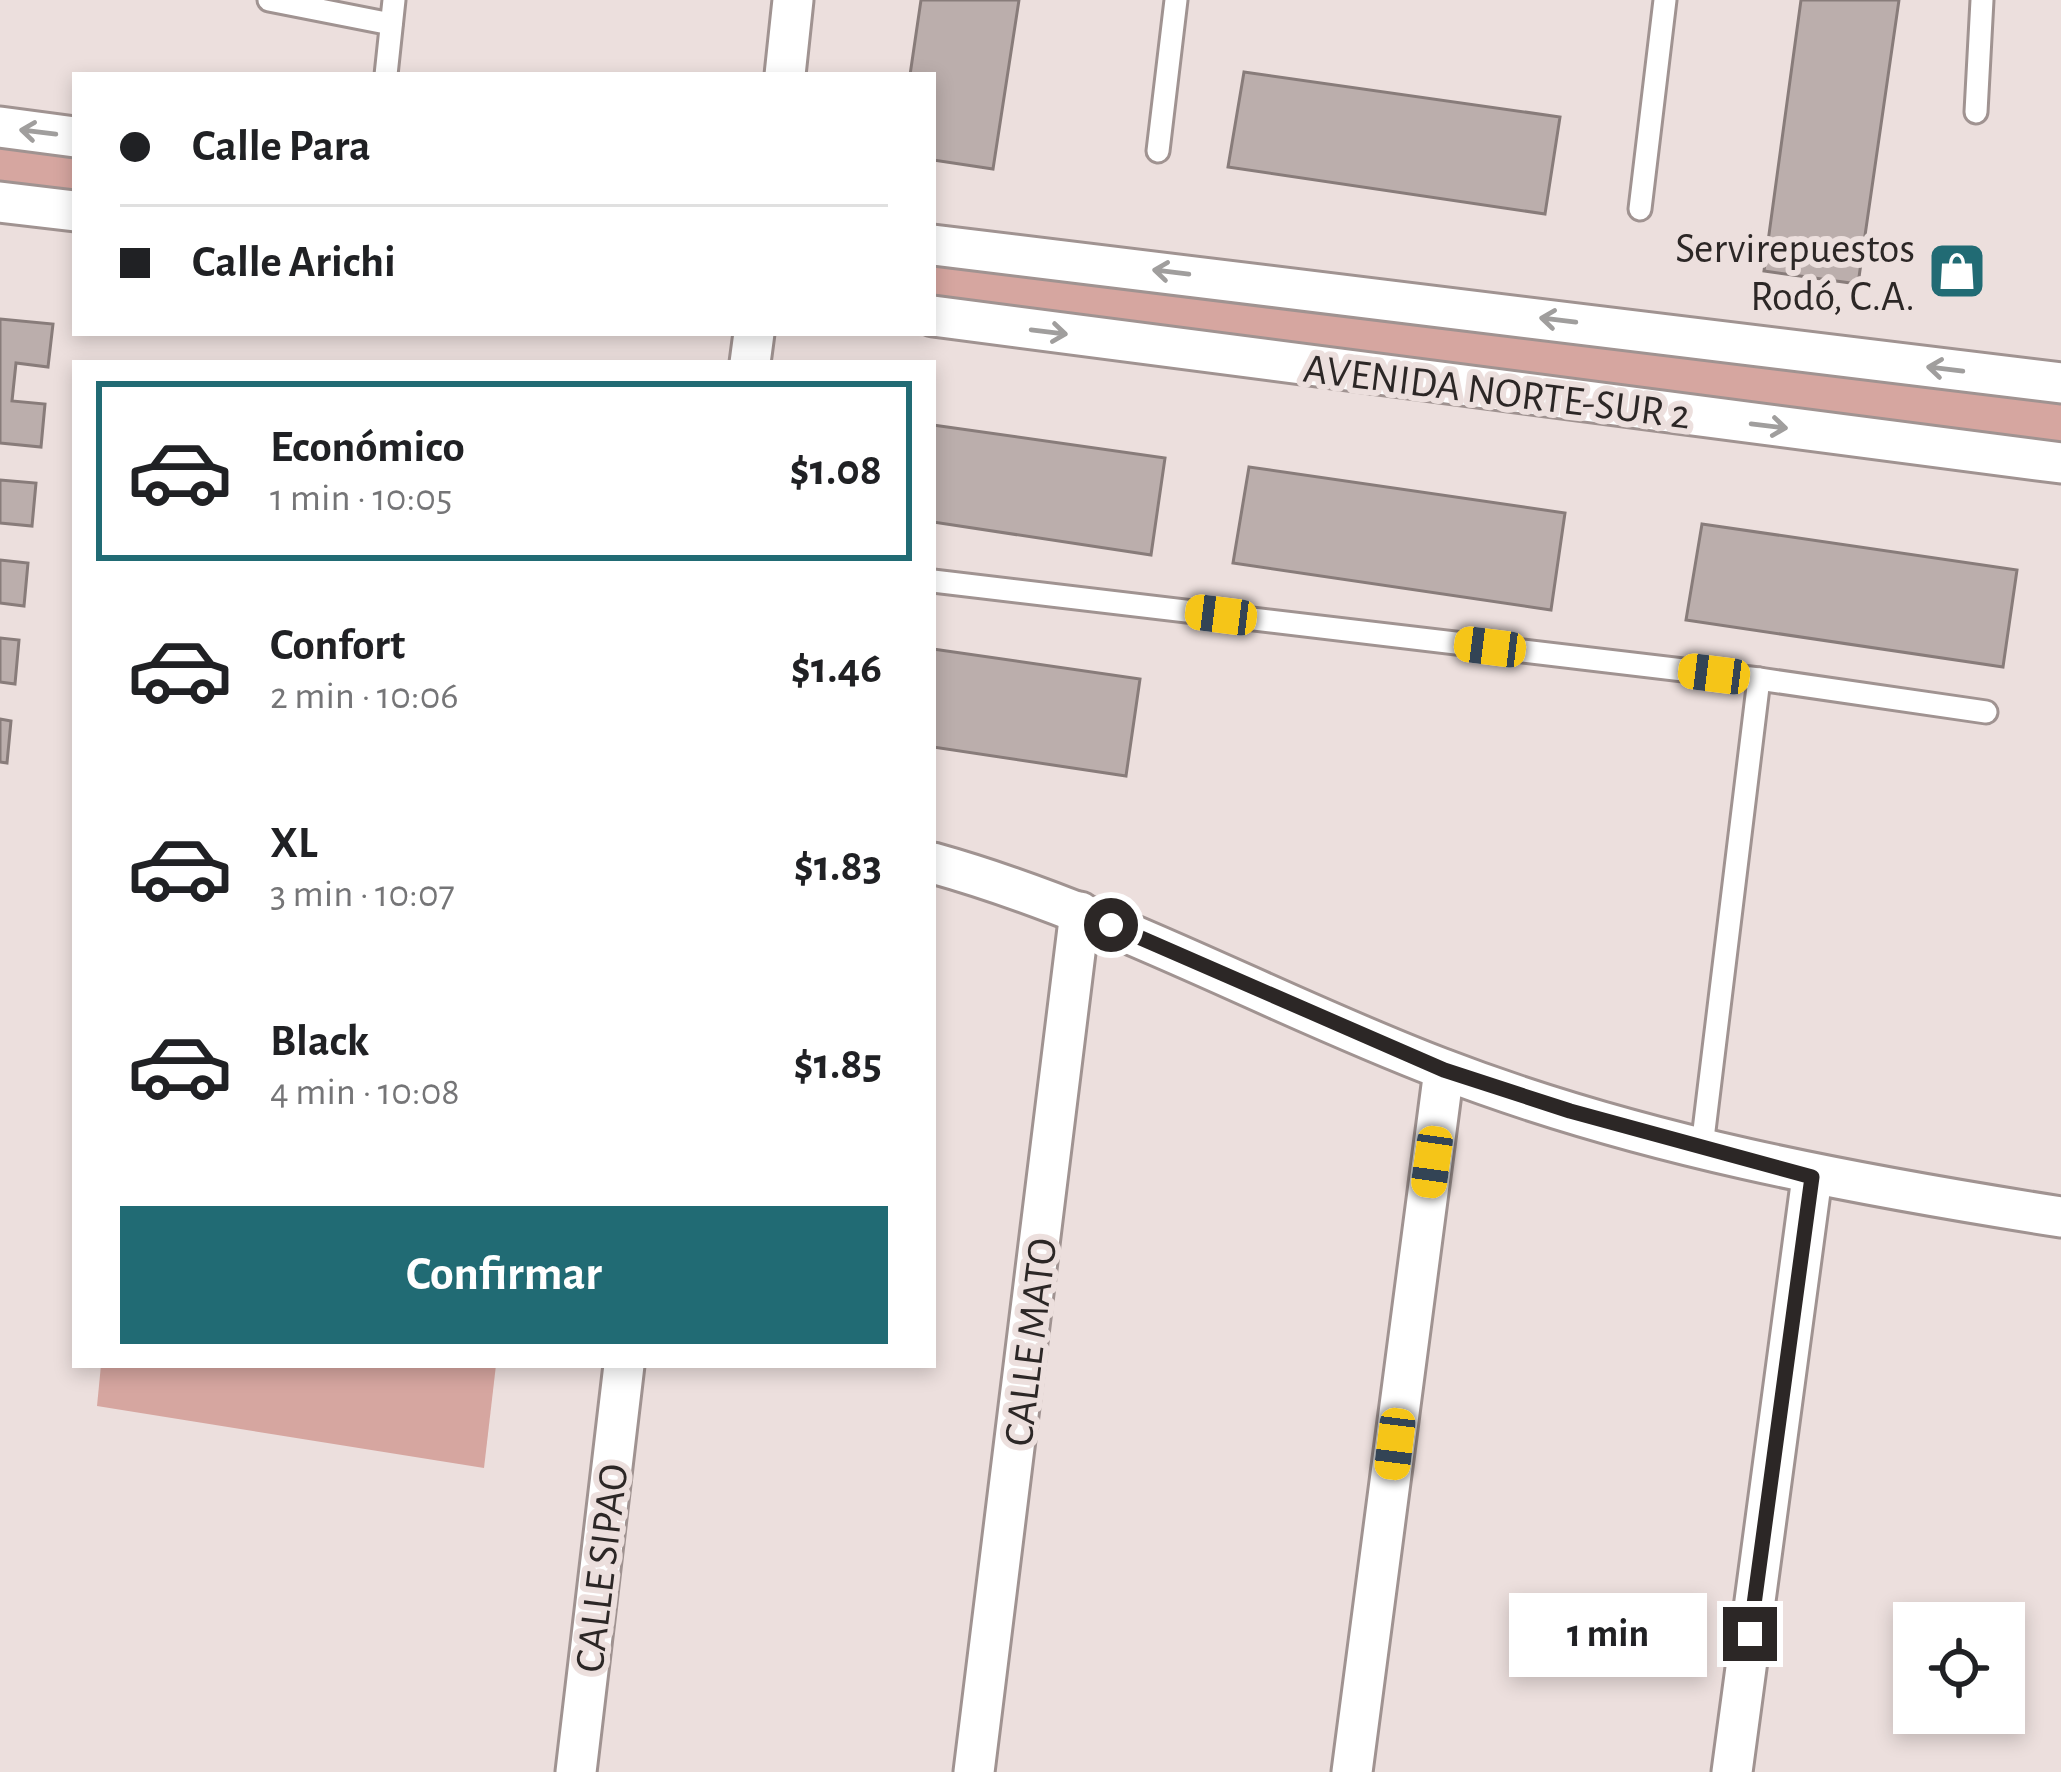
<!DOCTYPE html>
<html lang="es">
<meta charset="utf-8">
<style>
:root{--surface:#fff;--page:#f6f6f6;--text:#202124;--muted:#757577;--line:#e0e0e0;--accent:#216b74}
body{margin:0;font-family:"Alegreya Sans",sans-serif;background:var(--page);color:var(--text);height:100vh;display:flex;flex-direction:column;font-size:45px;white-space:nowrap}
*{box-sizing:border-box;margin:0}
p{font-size:39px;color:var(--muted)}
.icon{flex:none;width:66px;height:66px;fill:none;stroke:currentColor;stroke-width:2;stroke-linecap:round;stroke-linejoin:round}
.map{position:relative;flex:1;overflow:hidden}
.panel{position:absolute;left:72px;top:360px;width:864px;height:1008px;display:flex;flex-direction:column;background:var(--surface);border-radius:0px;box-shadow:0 6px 18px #0003}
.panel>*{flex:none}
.banner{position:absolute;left:72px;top:72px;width:864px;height:264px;border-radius:0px;box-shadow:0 6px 18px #0003;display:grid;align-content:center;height:264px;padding:0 48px;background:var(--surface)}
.fabs{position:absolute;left:1893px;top:1602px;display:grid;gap:24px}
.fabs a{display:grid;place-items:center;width:132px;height:132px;border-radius:0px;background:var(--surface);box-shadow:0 6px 18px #0003;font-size:60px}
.end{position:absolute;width:54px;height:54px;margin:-27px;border:15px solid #2c2726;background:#fff;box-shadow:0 0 0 6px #fff}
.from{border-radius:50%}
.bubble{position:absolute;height:84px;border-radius:0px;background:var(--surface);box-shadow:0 6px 18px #0003;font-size:39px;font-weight:700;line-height:84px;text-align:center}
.car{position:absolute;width:36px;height:72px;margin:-36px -18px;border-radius:15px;box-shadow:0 0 9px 3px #0007;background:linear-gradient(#f5c518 24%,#345 0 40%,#f5c518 0 76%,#345 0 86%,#f5c518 0)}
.banner b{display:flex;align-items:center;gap:42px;height:114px;font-size:45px}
.banner b+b{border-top:3px solid var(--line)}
.banner i{width:30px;height:30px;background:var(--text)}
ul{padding:21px 0 0;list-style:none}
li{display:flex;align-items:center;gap:36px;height:180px;margin:0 24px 18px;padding:0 24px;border:6px solid transparent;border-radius:0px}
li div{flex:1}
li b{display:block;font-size:45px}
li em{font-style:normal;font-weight:700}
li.current{border-color:var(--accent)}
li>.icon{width:108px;height:108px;stroke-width:1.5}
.primary-button{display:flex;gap:24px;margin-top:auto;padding:24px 48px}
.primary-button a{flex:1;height:138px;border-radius:0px;background:var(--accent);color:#fff;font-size:48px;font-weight:700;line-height:138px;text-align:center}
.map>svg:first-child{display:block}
.green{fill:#d6a6a0}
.building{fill:#bbaeac;stroke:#887c7a;stroke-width:3}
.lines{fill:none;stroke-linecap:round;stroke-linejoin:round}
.service-casing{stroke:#a09391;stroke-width:27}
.minor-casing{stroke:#a09391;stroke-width:45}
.service{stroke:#fff;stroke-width:21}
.minor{stroke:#fff;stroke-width:39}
.oneway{stroke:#a09e9d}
.route{stroke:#2c2726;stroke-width:15}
.labels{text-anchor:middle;stroke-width:12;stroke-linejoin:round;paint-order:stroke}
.poi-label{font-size:42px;fill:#2c2726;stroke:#ecdfdd;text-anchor:end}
.street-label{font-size:42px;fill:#2c2726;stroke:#ecdfdd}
</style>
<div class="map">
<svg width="2061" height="1772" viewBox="0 0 2061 1772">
<rect width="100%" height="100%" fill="#ecdfdd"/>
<g class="green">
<polygon points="0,127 75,137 75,211 0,202"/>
<polygon points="933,245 2061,383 2061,463 933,316"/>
<polygon points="101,1365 496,1365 484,1468 97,1406"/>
</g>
<g class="building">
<polygon points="921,0 1019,0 993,169 933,160 933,75 910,75"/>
<polygon points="1801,0 1899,0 1858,284 1764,271"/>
<polygon points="1244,72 1560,117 1545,214 1228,167"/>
<polygon points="0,319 53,324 48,367 16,363 12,401 45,404 41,447 0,443"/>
<polygon points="933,425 1165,458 1151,555 933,522"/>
<polygon points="1249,467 1565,513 1551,610 1233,563"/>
<polygon points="0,480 36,483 32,526 0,523"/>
<polygon points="1702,524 2017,570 2003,667 1686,620"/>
<polygon points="0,560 28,563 24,606 0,603"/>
<polygon points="0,638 19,640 15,684 0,682"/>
<polygon points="933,649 1140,679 1126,776 933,747"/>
<polygon points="0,719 11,721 7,763 0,762"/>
</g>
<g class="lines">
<defs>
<g id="service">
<polyline points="269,0 391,24"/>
<polyline points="386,75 394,0"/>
<polyline points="1976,112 1982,0"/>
<polyline points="1158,151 1176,0"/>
<polyline points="1640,209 1665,0"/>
<polyline points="933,581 1759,679 1986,712"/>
<polyline points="1702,1147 1759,679"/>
</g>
<g id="minor">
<polyline points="785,75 793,0"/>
<polyline points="0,127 75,137"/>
<polyline points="0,202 75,211"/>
<polyline points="933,245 2061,383"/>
<polyline points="933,316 2061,463"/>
<polyline points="750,363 754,333"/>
<path d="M933,863C1109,912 1270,1003 1440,1068C1640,1145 1851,1184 2061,1217"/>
<polyline points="576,1772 624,1365"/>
<polyline points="974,1772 1080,912"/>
<polyline points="1352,1772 1444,1070"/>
<polyline points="1732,1772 1812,1177"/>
</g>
</defs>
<use href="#service" class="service-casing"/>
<use href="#minor" class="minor-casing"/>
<use href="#service" class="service"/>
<use href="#minor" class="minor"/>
</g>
<defs><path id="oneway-shaft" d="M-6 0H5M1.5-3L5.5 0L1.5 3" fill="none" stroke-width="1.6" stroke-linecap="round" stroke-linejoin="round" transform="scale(3)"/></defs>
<g class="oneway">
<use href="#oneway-shaft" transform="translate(38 132) rotate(-173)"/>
<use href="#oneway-shaft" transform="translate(1171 272) rotate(-173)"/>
<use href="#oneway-shaft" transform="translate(1558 320) rotate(-173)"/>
<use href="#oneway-shaft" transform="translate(1049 332) rotate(7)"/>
<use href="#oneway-shaft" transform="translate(1945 369) rotate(-173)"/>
<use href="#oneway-shaft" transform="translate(1769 426) rotate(7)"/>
</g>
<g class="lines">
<polyline class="route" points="1111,925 1444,1070 1570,1111 1812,1177 1750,1634"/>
</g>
<defs>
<symbol id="shop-square" viewBox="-11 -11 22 22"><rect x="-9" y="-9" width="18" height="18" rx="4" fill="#216b74" stroke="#ecdfdd"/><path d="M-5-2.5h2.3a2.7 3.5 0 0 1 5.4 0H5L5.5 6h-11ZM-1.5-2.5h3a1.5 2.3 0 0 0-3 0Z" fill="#fff"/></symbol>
</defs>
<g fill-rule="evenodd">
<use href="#shop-square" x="1924" y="238" width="66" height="66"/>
</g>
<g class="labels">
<g class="poi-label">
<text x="1915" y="262">Servirepuestos<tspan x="1915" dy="48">Rodó, C.A.</tspan></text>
</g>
<g class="street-label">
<text transform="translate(1497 390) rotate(7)" y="15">AVENIDA NORTE-SUR 2</text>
<text transform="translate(1029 1342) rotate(-83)" y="15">CALLE MATO</text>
<text transform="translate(600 1568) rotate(-83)" y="15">CALLE SIPAO</text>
</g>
</g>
</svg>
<div class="fabs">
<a><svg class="icon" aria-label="locate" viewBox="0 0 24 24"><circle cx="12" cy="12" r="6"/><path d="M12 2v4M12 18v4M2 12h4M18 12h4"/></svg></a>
</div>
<i class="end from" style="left:1111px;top:925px"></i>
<i class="end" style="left:1750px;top:1634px"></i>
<div class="bubble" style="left:1509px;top:1593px;width:198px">1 min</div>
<i class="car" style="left:1221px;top:615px;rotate:277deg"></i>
<i class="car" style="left:1490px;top:647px;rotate:277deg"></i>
<i class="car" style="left:1714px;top:674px;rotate:277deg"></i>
<i class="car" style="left:1432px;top:1162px;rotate:188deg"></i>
<i class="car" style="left:1395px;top:1444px;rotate:187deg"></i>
<div class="banner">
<b><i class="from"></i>Calle Para</b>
<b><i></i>Calle Arichi</b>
</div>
<section class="panel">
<ul>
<li class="current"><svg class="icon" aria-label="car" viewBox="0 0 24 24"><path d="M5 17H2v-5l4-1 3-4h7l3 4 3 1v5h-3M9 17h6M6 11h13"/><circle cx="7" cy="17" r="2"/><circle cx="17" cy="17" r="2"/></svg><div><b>Económico</b><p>1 min · 10:05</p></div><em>$1.08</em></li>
<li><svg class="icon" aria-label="car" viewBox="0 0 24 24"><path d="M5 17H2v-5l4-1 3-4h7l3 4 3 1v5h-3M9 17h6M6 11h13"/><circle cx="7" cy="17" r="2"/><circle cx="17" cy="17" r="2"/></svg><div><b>Confort</b><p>2 min · 10:06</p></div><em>$1.46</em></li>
<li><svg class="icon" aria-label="car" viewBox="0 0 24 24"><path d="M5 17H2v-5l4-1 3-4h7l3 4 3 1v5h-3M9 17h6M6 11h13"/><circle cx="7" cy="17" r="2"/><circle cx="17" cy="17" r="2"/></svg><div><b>XL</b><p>3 min · 10:07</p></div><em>$1.83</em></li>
<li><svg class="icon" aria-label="car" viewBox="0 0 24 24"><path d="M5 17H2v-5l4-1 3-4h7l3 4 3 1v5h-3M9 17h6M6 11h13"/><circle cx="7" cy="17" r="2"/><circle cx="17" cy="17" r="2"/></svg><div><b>Black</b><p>4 min · 10:08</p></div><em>$1.85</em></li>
</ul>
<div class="primary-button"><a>Confirmar</a></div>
</section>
</div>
